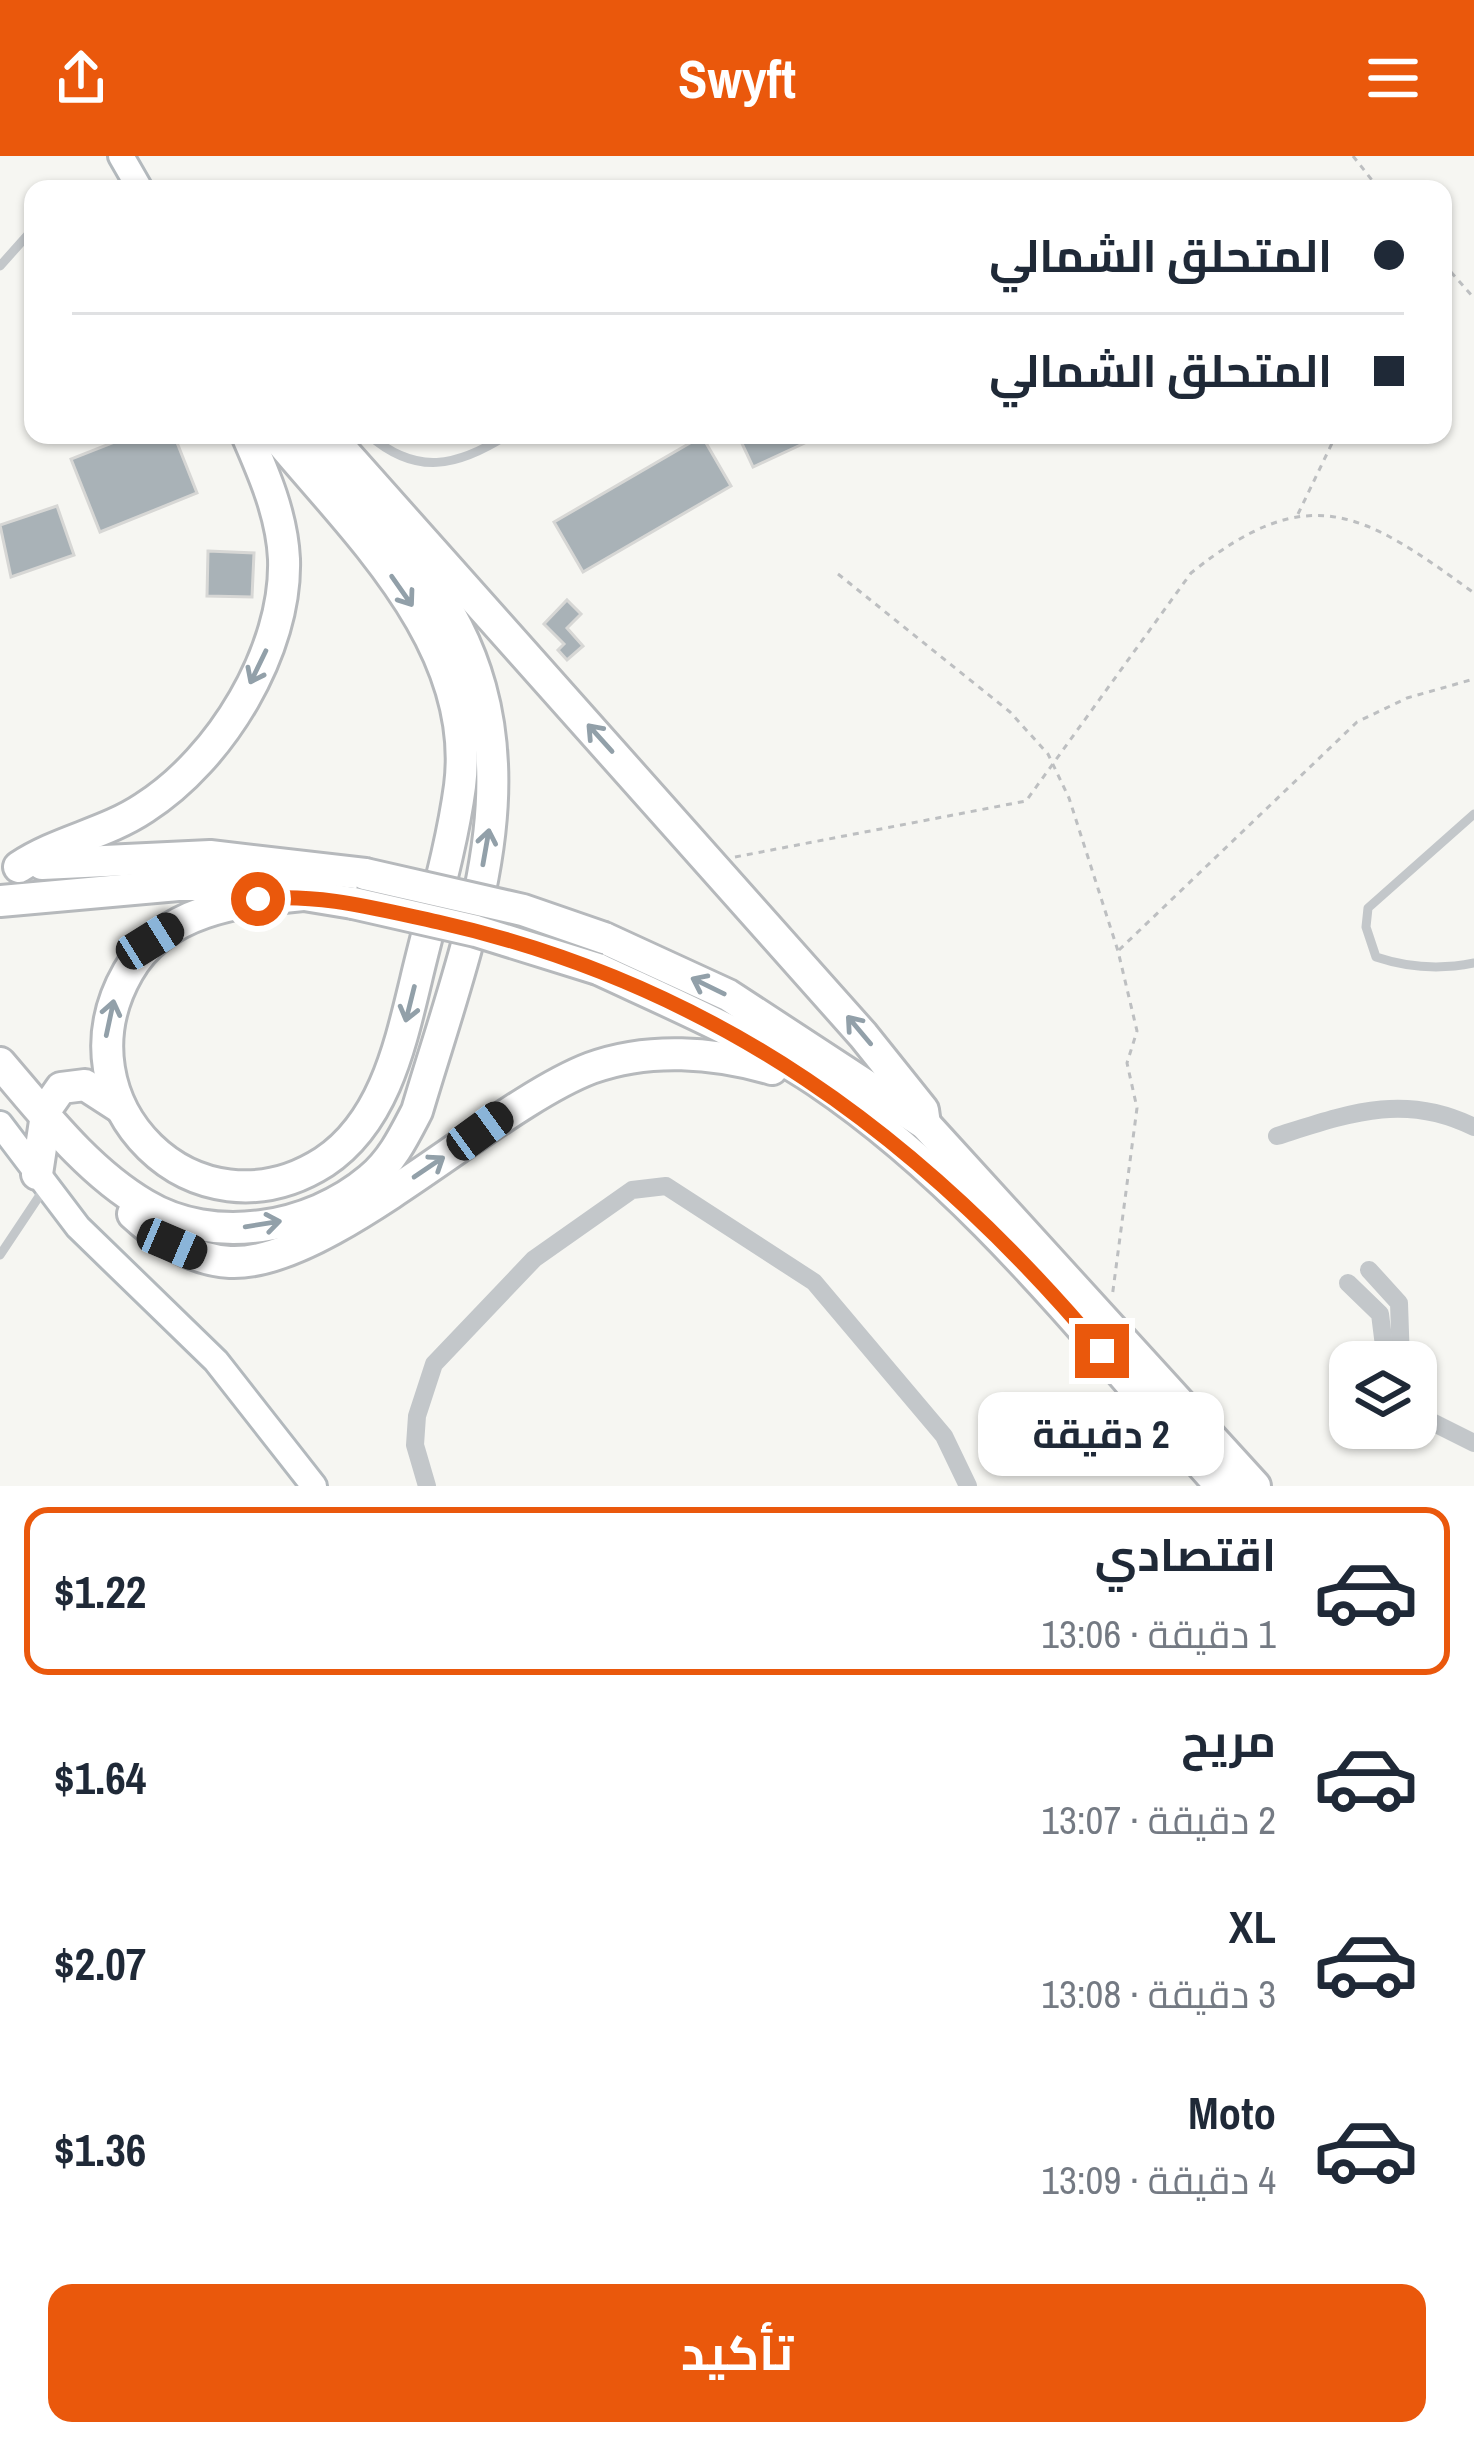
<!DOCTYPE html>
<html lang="ar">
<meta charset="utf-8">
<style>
:root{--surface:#fff;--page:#f2f2f3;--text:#1f2937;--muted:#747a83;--line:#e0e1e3;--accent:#ea580c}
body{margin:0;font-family:"Archivo Narrow",Cairo,sans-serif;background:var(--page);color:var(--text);direction:rtl;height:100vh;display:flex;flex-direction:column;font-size:45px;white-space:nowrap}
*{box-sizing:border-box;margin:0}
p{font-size:39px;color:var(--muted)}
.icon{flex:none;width:66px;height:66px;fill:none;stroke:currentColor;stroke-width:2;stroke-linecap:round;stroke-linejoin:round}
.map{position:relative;height:1330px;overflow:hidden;direction:ltr}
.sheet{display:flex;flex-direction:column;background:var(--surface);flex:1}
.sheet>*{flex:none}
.banner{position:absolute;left:24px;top:24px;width:1428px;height:264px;border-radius:24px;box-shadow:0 3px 9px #0004;direction:rtl;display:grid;align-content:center;height:264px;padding:0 48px;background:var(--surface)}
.fabs{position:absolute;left:1329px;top:1185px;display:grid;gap:24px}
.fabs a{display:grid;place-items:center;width:108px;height:108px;border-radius:24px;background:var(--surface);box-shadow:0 3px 9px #0004;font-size:60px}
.end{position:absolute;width:54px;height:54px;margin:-27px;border:15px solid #ea580c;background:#fff;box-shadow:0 0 0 6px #fff}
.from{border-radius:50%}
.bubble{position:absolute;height:84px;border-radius:24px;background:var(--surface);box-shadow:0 3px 9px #0004;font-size:39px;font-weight:700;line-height:84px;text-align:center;direction:rtl}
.car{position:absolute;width:36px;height:72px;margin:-36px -18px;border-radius:15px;box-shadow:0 0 9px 3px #0007;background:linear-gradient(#222 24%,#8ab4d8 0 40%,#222 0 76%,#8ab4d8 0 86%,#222 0)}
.banner b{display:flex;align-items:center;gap:42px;height:114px;font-size:45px}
.banner b+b{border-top:3px solid var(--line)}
.banner i{width:30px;height:30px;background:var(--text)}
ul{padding:21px 0 0;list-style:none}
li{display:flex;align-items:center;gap:36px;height:168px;margin:0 24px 18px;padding:0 24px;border:6px solid transparent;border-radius:24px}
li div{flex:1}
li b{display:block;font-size:45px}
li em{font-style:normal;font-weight:700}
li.selected{border-color:var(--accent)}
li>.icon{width:108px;height:108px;stroke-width:1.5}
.button{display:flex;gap:24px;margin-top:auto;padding:24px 48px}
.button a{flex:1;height:138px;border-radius:24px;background:var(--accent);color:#fff;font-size:48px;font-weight:700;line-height:138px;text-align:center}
header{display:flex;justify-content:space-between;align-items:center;height:156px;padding:0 48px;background:var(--accent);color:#fff;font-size:54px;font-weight:700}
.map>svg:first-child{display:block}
.building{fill:#a9b2b7;stroke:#d7d7d5;stroke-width:3}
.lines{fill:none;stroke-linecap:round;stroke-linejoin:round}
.secondary-casing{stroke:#b3b9bd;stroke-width:30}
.trunk-casing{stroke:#b6b9bc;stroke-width:36}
.path{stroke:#bdbfc1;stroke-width:3;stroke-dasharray:6 6;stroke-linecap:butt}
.service{stroke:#c3c7ca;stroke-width:9}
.minor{stroke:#c3c7ca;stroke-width:18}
.secondary{stroke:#fff;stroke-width:24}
.trunk{stroke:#fff;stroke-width:30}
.trunk-bridge-casing{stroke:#b6b9bc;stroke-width:36;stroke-linecap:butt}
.trunk-bridge{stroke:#fff;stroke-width:30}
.oneway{stroke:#92a0a9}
.route{stroke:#ea580c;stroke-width:15}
</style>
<header><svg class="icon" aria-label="menu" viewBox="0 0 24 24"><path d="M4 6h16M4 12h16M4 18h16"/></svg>Swyft<svg class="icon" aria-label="share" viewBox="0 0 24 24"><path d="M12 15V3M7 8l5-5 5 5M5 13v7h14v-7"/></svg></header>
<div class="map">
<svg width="1474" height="1330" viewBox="0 0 1474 1330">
<rect width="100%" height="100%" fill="#f6f6f2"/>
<g class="building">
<polygon points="132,279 174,279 197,337 100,376 71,303"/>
<polygon points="738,279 822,279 753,311"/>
<polygon points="702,280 731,330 583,416 554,366"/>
<polygon points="57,350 74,399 11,421 0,369"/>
<polygon points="208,395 254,397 252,441 207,440"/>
<polygon points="567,444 581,458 567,472 583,490 567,504 558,494 564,488 544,468"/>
</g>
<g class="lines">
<defs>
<g id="secondary">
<polyline points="121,0 140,33"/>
<polyline points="0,968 78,1071 216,1205 314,1330"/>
</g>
<g id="trunk">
<path d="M275,279C356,377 478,489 460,630C451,696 431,760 416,824C400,890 384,966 324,1006C196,1088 53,947 128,816C163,754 238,745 303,739"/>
<polyline points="329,279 863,879 923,954 925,968"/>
<polyline points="42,708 210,700 365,718"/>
<path d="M19,711C58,685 105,678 144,652C221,603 287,494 284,403C282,359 264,318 247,279"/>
<polyline points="0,745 178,729 244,729 353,747"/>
<polyline points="604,782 728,839 925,968 1255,1330"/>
<path d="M598,813C671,847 749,880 817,925C977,1033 1093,1189 1221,1330"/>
<path d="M0,907C43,957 87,1015 145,1049C213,1090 311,1073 370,1023C392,1005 404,980 417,955C471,772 553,587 422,416C385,369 342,325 302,279"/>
<polyline points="37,1018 47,952 61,932 85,929 119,951"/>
<path d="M133,1058C159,1082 193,1104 230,1106C327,1111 491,950 591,912C649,891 714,896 772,913"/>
</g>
</defs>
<use href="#secondary" class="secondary-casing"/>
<use href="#trunk" class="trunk-casing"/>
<g class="path">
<polyline points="1353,0 1379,33"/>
<polyline points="1443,107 1474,142"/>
<polyline points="1298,358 1336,279"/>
<polyline points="838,418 1010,556 1048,598 1069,642 1118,795 1137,875 1127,907 1137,952 1112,1142"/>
<path d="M735,701L1026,645L1191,417C1309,322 1363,356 1474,437"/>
<polyline points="1119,794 1357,566 1407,542 1474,523"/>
</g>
<g class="service">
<polyline points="0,110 33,73"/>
<path d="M369,279C416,320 457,311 507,279"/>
<path d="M1474,658L1368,752L1366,771L1376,801C1409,812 1440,814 1474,807"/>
<polyline points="0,1099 46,1030"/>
</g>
<g class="minor">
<path d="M1277,980C1347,958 1404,936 1474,971"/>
<polyline points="1369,1114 1399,1147 1401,1206"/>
<polyline points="1348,1127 1380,1158 1386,1206"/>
<polyline points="1416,1258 1474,1287"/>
<polyline points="427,1330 415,1289 417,1260 434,1208 534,1103 632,1034 666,1030 814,1126 944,1280 968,1330"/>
</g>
<use href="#secondary" class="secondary"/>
<use href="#trunk" class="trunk"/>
<defs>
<g id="trunk-bridge">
<polyline points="365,718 523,754 604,782"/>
<polyline points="353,747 476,775 598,813"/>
</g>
</defs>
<use href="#trunk-bridge" class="trunk-bridge-casing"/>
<use href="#trunk-bridge" class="trunk-bridge"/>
</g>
<defs><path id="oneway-shaft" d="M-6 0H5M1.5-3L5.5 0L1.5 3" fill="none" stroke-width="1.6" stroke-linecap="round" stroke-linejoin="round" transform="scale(3)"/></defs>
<g class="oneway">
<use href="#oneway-shaft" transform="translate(402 435) rotate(55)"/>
<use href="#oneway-shaft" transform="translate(258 511) rotate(116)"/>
<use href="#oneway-shaft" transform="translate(600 582) rotate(-132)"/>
<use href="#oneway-shaft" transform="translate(486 691) rotate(-80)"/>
<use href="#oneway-shaft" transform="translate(708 830) rotate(-154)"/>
<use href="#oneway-shaft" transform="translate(410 848) rotate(104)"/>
<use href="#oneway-shaft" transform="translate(110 862) rotate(-78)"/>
<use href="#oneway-shaft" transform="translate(859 874) rotate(-130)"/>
<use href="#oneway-shaft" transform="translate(429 1011) rotate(-34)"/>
<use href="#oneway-shaft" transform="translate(263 1068) rotate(-9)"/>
</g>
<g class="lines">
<path class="route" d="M258,743C320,737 377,753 438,766C715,828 922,981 1102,1195"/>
</g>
</svg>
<div class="fabs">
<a><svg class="icon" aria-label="layers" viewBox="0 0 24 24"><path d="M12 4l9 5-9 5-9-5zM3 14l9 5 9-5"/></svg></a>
</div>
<i class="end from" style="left:258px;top:743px"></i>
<i class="end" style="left:1102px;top:1195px"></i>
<div class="bubble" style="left:978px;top:1236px;width:246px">2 دقيقة</div>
<i class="car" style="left:150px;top:785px;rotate:58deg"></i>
<i class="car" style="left:480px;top:975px;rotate:54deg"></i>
<i class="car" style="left:172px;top:1088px;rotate:113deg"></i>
<div class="banner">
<b><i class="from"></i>المتحلق الشمالي</b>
<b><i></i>المتحلق الشمالي</b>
</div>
</div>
<section class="sheet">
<ul>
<li class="selected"><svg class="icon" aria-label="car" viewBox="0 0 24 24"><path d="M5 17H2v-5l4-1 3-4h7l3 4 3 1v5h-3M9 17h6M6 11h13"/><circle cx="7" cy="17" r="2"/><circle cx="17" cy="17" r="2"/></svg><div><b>اقتصادي</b><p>1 دقيقة · 13:06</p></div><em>$1.22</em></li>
<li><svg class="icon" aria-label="car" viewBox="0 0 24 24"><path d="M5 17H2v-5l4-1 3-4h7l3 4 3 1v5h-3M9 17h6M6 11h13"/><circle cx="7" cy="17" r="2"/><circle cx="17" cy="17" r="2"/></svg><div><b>مريح</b><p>2 دقيقة · 13:07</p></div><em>$1.64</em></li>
<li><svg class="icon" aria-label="car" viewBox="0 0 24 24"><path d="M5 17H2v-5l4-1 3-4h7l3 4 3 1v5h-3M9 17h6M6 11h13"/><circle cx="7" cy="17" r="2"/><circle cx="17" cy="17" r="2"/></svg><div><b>XL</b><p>3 دقيقة · 13:08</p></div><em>$2.07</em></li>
<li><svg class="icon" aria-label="car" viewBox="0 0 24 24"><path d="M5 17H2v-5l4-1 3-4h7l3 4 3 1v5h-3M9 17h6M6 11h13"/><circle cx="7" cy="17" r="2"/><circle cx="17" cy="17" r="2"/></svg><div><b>Moto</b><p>4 دقيقة · 13:09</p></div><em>$1.36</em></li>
</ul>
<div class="button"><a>تأكيد</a></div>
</section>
